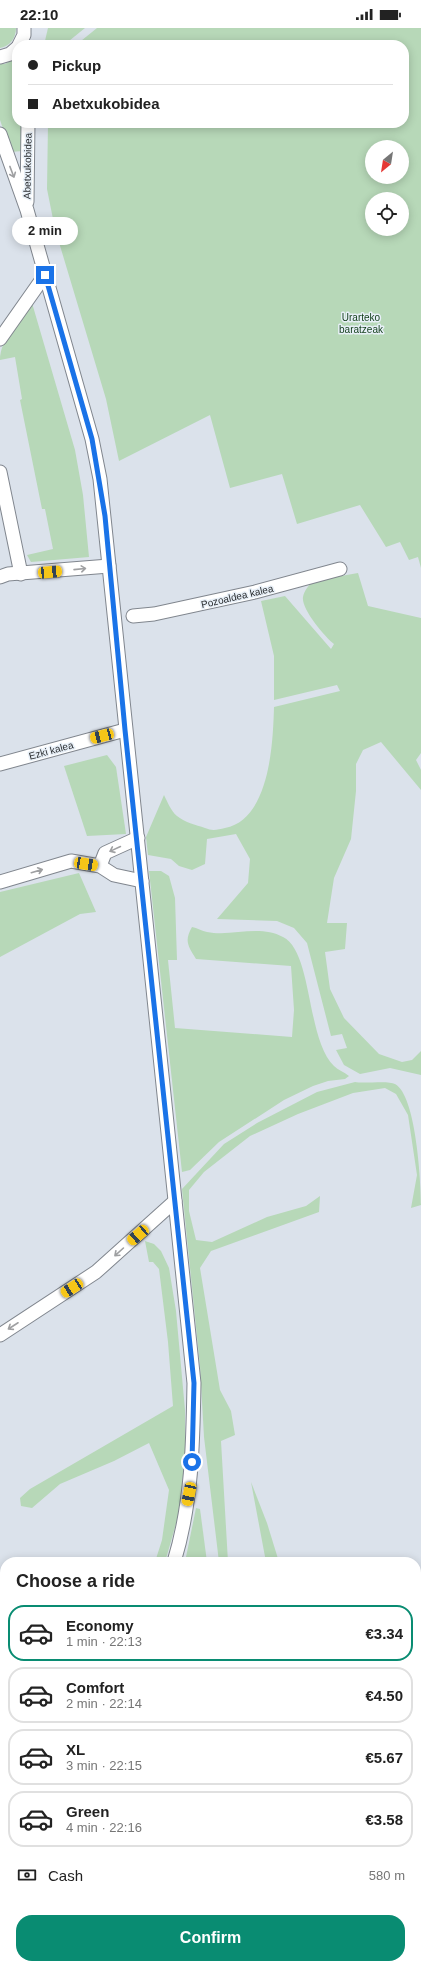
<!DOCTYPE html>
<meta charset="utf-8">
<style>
:root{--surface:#fff;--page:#f6f6f6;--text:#222;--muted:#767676;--line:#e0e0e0;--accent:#098c72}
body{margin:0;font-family:Arial,sans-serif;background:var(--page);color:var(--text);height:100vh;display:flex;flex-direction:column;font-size:15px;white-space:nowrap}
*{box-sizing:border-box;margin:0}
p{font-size:13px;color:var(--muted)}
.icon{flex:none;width:22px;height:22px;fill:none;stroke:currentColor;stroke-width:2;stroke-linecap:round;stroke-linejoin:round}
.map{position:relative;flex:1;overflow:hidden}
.panel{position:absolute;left:0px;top:1529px;width:421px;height:412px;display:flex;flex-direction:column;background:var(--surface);border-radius:16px 16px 0 0;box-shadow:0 2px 10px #0003}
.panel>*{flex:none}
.banner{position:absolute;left:12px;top:12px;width:397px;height:88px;border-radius:16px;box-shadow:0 2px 10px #0003;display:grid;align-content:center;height:88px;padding:0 16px;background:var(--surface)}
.needle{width:26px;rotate:210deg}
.buttons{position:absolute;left:365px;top:112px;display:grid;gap:8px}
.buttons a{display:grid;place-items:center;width:44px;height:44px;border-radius:50%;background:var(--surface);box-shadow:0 2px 10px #0003;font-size:20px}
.end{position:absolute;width:18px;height:18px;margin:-9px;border:5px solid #1a73e8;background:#fff;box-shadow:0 0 0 2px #fff}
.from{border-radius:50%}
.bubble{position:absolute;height:28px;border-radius:14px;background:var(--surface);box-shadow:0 2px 10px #0003;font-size:13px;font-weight:700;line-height:28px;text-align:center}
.car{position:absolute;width:12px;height:24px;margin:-12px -6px;border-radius:5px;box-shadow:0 0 3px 1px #0007;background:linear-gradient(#f5c518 24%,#345 0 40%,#f5c518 0 76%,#345 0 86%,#f5c518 0)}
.banner b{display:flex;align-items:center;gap:14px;height:38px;font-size:15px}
.banner b+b{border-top:1px solid var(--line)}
.banner i{width:10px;height:10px;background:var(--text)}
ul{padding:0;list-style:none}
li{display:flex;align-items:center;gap:12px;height:56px;margin:0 8px 6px;padding:0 8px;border:2px solid var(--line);border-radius:16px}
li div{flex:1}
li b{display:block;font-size:15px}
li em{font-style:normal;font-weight:700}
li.active{border-color:var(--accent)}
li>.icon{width:36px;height:36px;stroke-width:1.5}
h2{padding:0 16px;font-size:18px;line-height:48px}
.pay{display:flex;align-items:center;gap:10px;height:44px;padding:0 16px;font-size:15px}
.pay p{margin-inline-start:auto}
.primary-button{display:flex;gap:8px;margin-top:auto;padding:8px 16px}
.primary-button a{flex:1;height:46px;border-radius:16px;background:var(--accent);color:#fff;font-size:16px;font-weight:700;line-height:46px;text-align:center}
.status{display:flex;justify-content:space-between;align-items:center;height:28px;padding:0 20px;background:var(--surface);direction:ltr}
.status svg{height:11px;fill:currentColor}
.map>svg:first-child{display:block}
.green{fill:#b7d8b8;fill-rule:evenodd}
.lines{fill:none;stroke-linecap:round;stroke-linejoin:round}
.minor-casing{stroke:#80868e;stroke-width:15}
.highway-casing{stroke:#80868e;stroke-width:22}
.minor{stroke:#fff;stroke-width:13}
.highway{stroke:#fff;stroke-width:20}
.oneway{stroke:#9fa0a2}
.route{stroke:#1a73e8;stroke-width:5}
.labels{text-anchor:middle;stroke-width:3;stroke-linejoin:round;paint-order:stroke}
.street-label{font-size:10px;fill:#2a2d30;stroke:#e8f0f8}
.park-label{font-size:10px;fill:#103d18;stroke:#e8f0f8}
</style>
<div class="status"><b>22:10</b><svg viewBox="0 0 49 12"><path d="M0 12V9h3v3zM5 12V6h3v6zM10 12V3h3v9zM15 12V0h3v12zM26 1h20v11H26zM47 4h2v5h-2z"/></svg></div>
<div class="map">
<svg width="421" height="1941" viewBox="0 0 421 1941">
<rect width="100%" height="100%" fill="#dbe2eb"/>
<g class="green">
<path d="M0,0H16C16,10 10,18 0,20Z"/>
<polygon points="48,0 85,0 64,17 44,17"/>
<path d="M97,0H421V540L418,529L409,532L400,514L386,519L360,477L297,496L282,446L230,460L210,387L119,433L106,371L55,201L47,161L48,95H404V17H76ZM372,119H402V149H372ZM372,171H402V201H372Z"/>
<polygon points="17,29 17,95 22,95 22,123 11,124 0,92 0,36 5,36"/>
<path d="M32,275L75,422L83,467L89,529L31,534L27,527L53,521L45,481H42L20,372L22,371L15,329L0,332C0,312 19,290 32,275Z"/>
<path d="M358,545L368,578L421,590V725L416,732L421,742V762L381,714L363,722L356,736V763L351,811L334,850L327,895H347L345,921L325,924L330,961L344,990L379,1026L402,1034L412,1032L421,1023V1047L390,1040L360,1046L344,1037L336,1022L347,1020L342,1006L331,1008L307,915L294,900L277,893L217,891L248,855L250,831L236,806L207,811L205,836L192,842L179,838L171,831L148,827L146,809L164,767C167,773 171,783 177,788C184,794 196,797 205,800C212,803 217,802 225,800C270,791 273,715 274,679L340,663L337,657L274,672V628L261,573L285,568L331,621L334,616C325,609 301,581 303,569C304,563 309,557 313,553Z"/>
<polygon points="107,727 116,739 126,806 87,808 64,738"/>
<path d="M149,843H161L169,848L175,870L177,932H168L175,1000L292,1009L294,982L291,938L196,931C188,918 184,913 192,899C197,900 202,903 207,904C232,909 259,896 283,909C313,924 306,1011 334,1038C338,1042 344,1044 349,1048L345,1051L328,1053L313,1058L284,1072L219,1114L190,1142L182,1144Z"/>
<polygon points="79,845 96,884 80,886 0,929 0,864"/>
<path d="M355,1054C364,1056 388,1052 395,1056C416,1067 421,1153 421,1177L411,1180L417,1147L408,1087L396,1066L385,1060L353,1065L298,1086L250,1108L204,1144L189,1162V1183L196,1212L212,1214L267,1189L306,1178L320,1168L319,1184L211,1223L200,1240L220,1362L231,1383L235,1407L221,1413L228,1534H219L204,1409L200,1338L182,1161L224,1116L257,1095L317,1064Z"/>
<polygon points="145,1213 154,1216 161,1223 169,1240 176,1283 185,1382 185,1424 180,1482 165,1534 155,1534 162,1512 169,1462 149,1415 114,1433 60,1456 32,1480 21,1478 20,1470 30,1461 173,1378 168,1314 159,1241 153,1234 149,1234"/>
<polygon points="251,1454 267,1495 279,1534 266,1534"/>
<polygon points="196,1480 200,1481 207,1534 185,1534"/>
<polygon points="0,1645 5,1657 5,1764 0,1759"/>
<polygon points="0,1837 5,1842 5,1869 0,1877"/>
<polygon points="71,1936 105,1936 110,1941 71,1941"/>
<polygon points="194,1936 268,1936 269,1941 200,1941"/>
</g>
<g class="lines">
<defs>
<g id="minor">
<polyline points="19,17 24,7 24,0"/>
<polyline points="0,29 10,26 17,20"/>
<path d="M0,106L27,182L92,411L100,451L194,1355C193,1416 192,1475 174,1534"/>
<polyline points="27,174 28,95"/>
<polyline points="0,311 45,247"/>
<polyline points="0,444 21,546"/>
<polyline points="0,549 8,546 109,538"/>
<polyline points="133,588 154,586 255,564 340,541"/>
<polyline points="0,736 125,702"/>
<polyline points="100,838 105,825 138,810"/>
<polyline points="0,854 71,833 100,838 114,847 142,853"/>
<polyline points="0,1307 96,1244 175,1173"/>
<polyline points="60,1936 61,1941"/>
</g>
<g id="highway">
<polyline points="0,1778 5,1783"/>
<polyline points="0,1821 5,1826"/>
<polyline points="125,1936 131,1941"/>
<polyline points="173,1936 179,1941"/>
</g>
</defs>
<use href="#minor" class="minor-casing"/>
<use href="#highway" class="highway-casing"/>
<use href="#minor" class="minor"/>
<use href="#highway" class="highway"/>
</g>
<defs><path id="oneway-shaft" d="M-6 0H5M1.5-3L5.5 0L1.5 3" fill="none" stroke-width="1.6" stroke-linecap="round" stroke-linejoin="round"/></defs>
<g class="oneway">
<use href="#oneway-shaft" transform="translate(12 144) rotate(69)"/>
<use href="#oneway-shaft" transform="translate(80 541) rotate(-6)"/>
<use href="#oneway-shaft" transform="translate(115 821) rotate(155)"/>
<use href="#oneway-shaft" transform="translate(37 843) rotate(-16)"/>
<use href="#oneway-shaft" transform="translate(119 1224) rotate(138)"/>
<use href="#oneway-shaft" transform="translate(13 1298) rotate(147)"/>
</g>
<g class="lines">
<polyline class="route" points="45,247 92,411 105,488 125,702 194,1355 192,1434"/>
</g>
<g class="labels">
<g class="street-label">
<text transform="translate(27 138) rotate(-89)" y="4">Abetxukobidea</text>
<text transform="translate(237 568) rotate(-13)" y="4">Pozoaldea kalea</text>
<text transform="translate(51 722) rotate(-15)" y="4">Ezki kalea</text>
</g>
<g class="park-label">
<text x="361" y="293">Urarteko<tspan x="361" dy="12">baratzeak</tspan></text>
</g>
</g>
</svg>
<div class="buttons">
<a><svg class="needle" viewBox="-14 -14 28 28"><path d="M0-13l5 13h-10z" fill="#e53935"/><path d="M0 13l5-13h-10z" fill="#767676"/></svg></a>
<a><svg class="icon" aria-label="locate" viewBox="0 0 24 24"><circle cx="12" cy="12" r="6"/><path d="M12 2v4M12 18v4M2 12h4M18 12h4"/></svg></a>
</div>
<i class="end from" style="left:192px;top:1434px"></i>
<i class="end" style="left:45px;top:247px"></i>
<div class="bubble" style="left:12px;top:189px;width:66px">2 min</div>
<i class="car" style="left:50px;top:544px;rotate:85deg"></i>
<i class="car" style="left:102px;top:708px;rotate:255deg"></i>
<i class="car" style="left:86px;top:836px;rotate:99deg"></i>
<i class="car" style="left:138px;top:1207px;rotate:229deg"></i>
<i class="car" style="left:72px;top:1260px;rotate:237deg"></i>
<i class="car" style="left:189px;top:1466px;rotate:192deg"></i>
<div class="banner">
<b><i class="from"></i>Pickup</b>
<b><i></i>Abetxukobidea</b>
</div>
<section class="panel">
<h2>Choose a ride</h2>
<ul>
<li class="active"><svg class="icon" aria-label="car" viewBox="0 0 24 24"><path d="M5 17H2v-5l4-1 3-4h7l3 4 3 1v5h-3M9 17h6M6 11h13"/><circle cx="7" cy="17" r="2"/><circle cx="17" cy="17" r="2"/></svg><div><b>Economy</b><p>1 min · 22:13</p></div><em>€3.34</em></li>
<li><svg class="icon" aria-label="car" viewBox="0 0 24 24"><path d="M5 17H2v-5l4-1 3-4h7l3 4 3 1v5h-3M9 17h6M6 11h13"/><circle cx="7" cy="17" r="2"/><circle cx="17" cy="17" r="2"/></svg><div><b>Comfort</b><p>2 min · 22:14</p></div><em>€4.50</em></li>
<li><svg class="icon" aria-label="car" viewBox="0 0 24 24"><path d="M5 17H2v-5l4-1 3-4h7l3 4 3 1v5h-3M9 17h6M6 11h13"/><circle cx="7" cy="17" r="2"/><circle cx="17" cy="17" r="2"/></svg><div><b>XL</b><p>3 min · 22:15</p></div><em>€5.67</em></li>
<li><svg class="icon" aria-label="car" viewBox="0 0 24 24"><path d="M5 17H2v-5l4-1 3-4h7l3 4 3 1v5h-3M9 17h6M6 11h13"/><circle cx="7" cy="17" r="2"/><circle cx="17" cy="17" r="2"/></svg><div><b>Green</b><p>4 min · 22:16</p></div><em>€3.58</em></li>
</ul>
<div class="pay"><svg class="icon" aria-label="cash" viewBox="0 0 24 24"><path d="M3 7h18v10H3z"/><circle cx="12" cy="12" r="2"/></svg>Cash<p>580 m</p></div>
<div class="primary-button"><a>Confirm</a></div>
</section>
</div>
